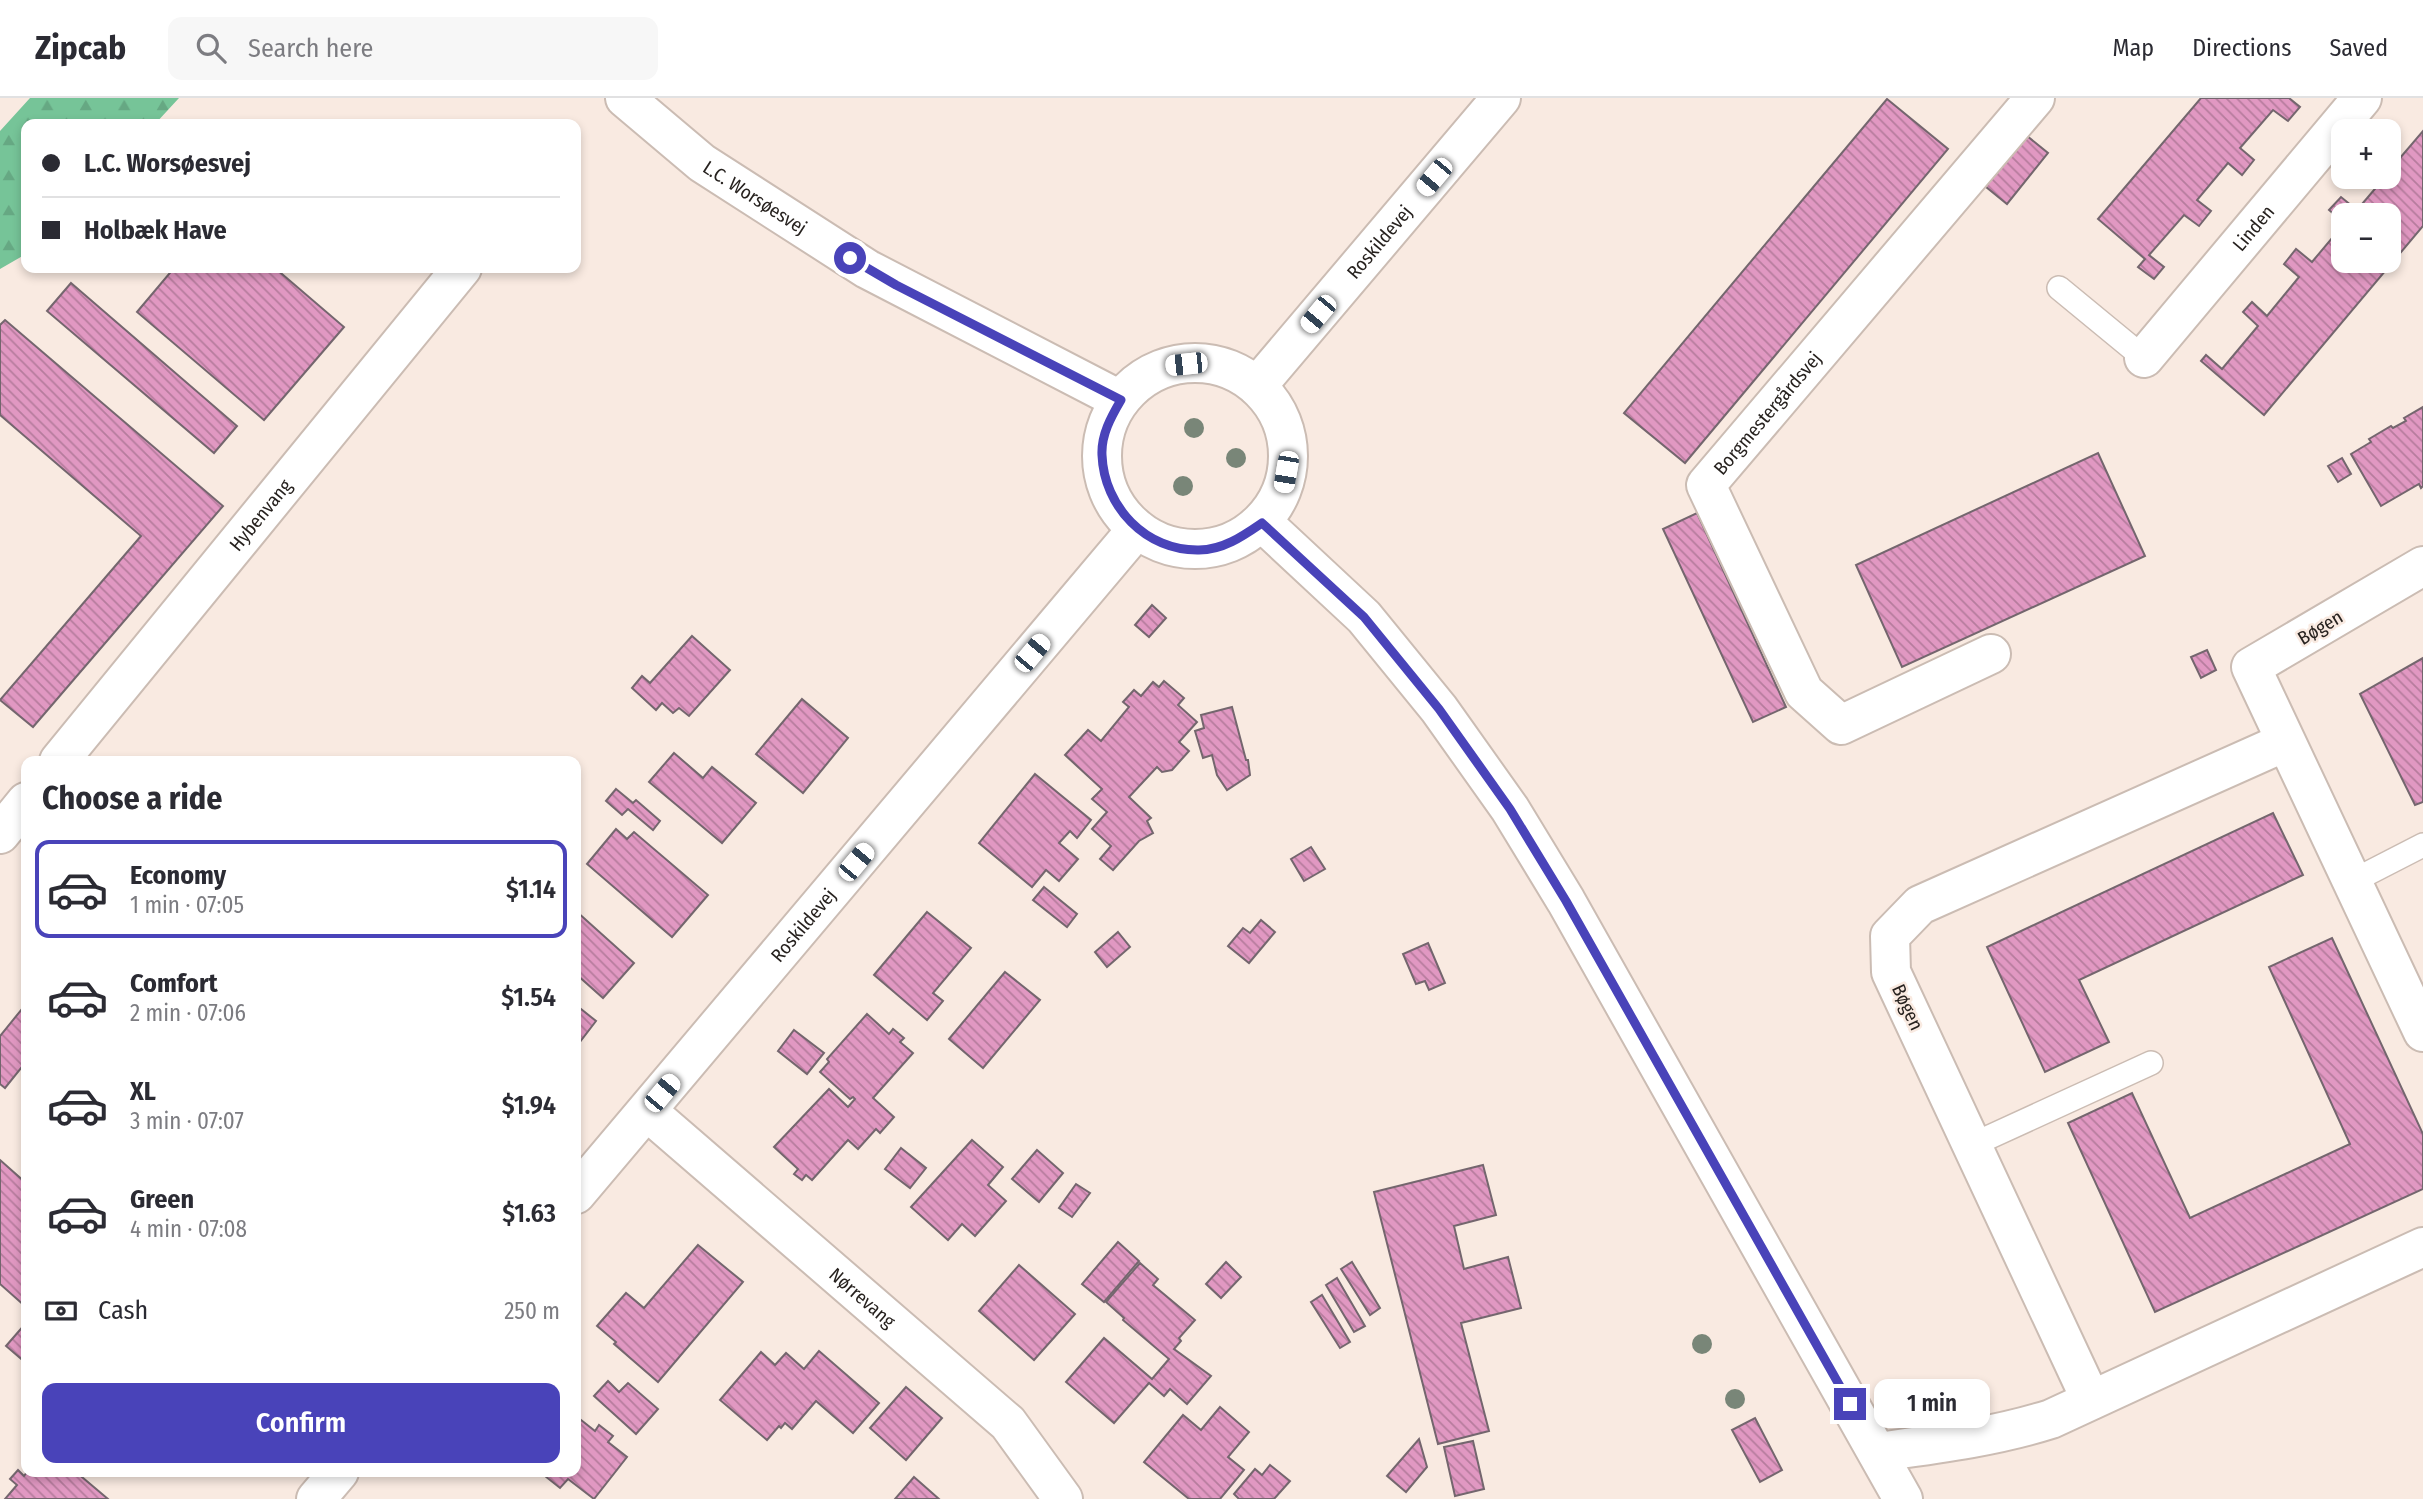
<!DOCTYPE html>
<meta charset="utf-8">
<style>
:root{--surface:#fff;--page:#f7f7f7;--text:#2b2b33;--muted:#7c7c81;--line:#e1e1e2;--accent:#4943b9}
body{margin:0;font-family:"Fira Sans Condensed",sans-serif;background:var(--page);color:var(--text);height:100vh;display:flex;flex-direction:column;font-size:26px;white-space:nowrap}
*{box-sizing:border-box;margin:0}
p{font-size:23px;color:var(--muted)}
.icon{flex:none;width:38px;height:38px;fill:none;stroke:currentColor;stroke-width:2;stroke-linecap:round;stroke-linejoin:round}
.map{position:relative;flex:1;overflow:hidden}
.panel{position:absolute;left:21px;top:658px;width:560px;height:721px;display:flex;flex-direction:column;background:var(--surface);border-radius:14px;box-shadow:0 4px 10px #0003}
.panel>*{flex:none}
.guide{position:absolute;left:21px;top:21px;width:560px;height:154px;border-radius:14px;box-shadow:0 4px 10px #0003;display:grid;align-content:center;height:154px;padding:0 21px;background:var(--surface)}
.tools{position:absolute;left:2331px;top:21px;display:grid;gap:14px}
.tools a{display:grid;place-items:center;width:70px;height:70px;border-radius:14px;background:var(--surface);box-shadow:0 4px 10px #0003;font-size:35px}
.end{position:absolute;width:32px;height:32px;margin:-16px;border:9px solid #4943b9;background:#fff;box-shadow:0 0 0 4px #fff}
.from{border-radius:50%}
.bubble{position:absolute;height:49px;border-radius:14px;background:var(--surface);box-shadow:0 4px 10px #0003;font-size:23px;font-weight:600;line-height:49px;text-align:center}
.car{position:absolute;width:21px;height:42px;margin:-21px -10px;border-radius:9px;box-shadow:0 0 5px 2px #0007;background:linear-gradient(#fff 24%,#345 0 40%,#fff 0 76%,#345 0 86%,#fff 0)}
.guide b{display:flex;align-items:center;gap:24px;height:66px;font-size:26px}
.guide b+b{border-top:2px solid var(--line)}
.guide i{width:18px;height:18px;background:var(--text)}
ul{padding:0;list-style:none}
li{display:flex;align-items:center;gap:21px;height:98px;margin:0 14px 10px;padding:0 7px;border:4px solid transparent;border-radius:14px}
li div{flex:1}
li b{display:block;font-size:26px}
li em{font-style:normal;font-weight:600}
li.active{border-color:var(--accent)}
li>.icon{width:63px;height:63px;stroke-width:1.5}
h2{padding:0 21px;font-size:32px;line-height:84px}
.pay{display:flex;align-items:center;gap:18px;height:77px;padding:0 21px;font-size:26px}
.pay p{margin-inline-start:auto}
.button{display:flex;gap:14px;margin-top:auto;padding:14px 21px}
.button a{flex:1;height:80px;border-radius:14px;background:var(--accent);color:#fff;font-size:28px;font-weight:600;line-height:80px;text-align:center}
header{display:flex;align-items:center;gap:42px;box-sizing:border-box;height:98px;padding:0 35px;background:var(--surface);border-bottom:2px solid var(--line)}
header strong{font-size:33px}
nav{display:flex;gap:38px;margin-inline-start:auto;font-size:24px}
.search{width:490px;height:63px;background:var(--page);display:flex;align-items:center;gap:18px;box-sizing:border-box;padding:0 24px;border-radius:14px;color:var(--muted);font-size:26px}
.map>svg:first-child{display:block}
.forest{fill:url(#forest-firs)}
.building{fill:url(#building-back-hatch);stroke:#74666e;stroke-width:2}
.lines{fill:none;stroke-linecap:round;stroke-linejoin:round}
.service-casing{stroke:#cbbcb3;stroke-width:26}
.minor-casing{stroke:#cbbcb3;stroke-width:42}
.tertiary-casing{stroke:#cbbcb3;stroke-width:42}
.service{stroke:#fff;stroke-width:23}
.minor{stroke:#fff;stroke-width:38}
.tertiary{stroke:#fff;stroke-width:38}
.tree{fill:#798678}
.route{stroke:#4943b9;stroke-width:9}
.labels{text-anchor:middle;stroke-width:5;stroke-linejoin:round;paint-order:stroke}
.street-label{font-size:19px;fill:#27221f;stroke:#f9eae1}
</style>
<header>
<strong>Zipcab</strong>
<div class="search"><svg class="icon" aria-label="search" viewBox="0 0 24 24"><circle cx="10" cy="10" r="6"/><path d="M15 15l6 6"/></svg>Search here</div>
<nav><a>Map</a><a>Directions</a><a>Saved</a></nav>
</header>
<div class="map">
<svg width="2423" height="1401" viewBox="0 0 2423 1401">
<defs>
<pattern id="forest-firs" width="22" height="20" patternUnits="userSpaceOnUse" patternTransform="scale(1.75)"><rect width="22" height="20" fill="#76c498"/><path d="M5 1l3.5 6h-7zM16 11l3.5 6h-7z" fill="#66a883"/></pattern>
<pattern id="building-back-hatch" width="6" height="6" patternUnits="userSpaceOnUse" patternTransform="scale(1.75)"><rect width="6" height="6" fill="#e198c2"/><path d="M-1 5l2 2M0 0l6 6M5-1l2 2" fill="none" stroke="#b67c9d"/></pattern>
</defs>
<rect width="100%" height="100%" fill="#f9eae1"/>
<polygon class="forest" points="30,0 179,0 155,26 26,26 26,156 0,171 0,33"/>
<g class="building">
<polygon points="2201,0 2289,0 2300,9 2288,23 2273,12 2240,50 2254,62 2242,77 2228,65 2197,102 2211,113 2199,128 2184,117 2149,157 2164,169 2154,181 2138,169 2145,161 2098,121"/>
<polygon points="1887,1 1948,51 1685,365 1624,315"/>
<polygon points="2021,33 2048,55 2007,106 1980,84"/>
<polygon points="2423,33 2423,128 2264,317 2201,263 2206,257 2222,271 2258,228 2243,214 2252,204 2267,218 2299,179 2284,166 2296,151 2312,164 2343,127 2343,163 2389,163 2389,117 2343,117 2343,124 2329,112 2341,99 2357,112 2385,79 2389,79 2389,51 2400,60"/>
<polygon points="174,170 275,170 344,229 264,322 137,214"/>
<polygon points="71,185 237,328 214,355 47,213"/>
<polygon points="5,222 223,408 33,629 0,602 141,438 0,317 0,227"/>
<polygon points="2423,309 2423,388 2421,390 2419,386 2381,408 2351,356 2371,344 2369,341 2391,328 2393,330 2406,323 2404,320"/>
<polygon points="2098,355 2145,458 1902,569 1856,467"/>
<polygon points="2342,360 2351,376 2338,384 2328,368"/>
<polygon points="1697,415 1786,609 1753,624 1663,431"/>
<polygon points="1152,507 1166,520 1149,539 1135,527"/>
<polygon points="692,538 730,572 689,618 679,610 673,615 662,605 656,612 632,590 642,578 650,585"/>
<polygon points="2207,552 2216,572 2201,580 2191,559"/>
<polygon points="2423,560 2423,704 2415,707 2360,596"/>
<polygon points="1164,583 1184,600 1178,607 1197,624 1179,644 1189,653 1172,672 1162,674 1157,669 1129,699 1151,720 1147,723 1153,735 1139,743 1113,772 1100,761 1111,748 1092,731 1107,714 1092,701 1102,691 1065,657 1088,632 1101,643 1129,609 1123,604 1134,592 1141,598 1153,584 1159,589"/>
<polygon points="802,601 848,640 803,695 756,656"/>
<polygon points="1232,609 1246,662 1248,662 1250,677 1227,692 1217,677 1212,657 1203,660 1195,633 1204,630 1201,617"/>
<polygon points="674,655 703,680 712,669 756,705 722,745 649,684"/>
<polygon points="1035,676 1091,722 1077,740 1070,733 1059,745 1078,761 1059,783 1046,772 1032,789 979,745"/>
<polygon points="616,691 633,705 636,702 660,723 653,732 628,711 622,717 606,703"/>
<polygon points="2273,715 2303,777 2079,882 2109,944 2045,974 1987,849"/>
<polygon points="616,731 627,741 634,734 708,797 672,839 587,766"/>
<polygon points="1311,749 1325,771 1304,783 1291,761"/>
<polygon points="1044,789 1077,816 1067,829 1033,802"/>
<polygon points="576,813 634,865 603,900 576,876"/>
<polygon points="927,814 971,850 933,895 943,903 927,922 874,877"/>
<polygon points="1261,822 1275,834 1249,865 1228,848 1243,830 1250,835"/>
<polygon points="1118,834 1130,849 1107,869 1095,854"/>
<polygon points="2332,840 2423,1036 2423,1091 2155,1214 2068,1025 2132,995 2190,1120 2350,1046 2269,869"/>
<polygon points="1428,845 1445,885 1429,892 1425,883 1416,886 1403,856"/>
<polygon points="1005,874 1040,902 983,970 949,941"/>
<polygon points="26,906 26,964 5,990 0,986 0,938"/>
<polygon points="576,907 596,923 576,949"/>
<polygon points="867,916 889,936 893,931 904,940 900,944 913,955 873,1000 894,1019 880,1035 876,1031 858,1051 848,1042 812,1082 806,1077 802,1082 794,1076 798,1071 774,1049 829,991 848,1009 855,1001 853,999 850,1001 820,974 829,964 827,961"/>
<polygon points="794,932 824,955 807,976 778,953"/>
<polygon points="972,1042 1003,1069 988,1087 1006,1103 975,1138 962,1126 948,1142 911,1109"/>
<polygon points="901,1050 926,1070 910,1090 885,1071"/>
<polygon points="1037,1052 1063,1075 1039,1104 1012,1081"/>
<polygon points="0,1062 26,1085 26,1209 0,1186"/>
<polygon points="1483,1067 1496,1117 1454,1128 1464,1171 1508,1159 1521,1210 1461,1225 1489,1333 1438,1346 1374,1094"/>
<polygon points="1076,1086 1090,1095 1072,1119 1059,1110"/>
<polygon points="1118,1144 1139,1163 1104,1204 1082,1186"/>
<polygon points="698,1147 743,1184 658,1284 614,1246 616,1244 597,1228 626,1195 644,1210"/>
<polygon points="1226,1164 1241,1179 1221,1200 1206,1186"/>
<polygon points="1352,1164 1380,1210 1370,1217 1341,1171"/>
<polygon points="1140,1165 1158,1181 1153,1187 1195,1222 1179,1240 1181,1243 1174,1251 1211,1278 1187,1306 1170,1291 1164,1298 1149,1285 1114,1325 1066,1284 1104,1240 1152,1281 1169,1261 1123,1222 1124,1220 1106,1204"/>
<polygon points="1019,1167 1075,1216 1034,1262 979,1213"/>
<polygon points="1337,1180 1365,1228 1354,1234 1326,1187"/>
<polygon points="1322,1197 1350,1244 1340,1250 1311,1204"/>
<polygon points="26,1225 26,1265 6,1248"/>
<polygon points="819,1253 879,1305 853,1335 816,1303 792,1331 785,1325 781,1330 779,1328 767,1342 720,1302 761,1254 775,1267 786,1255 804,1271"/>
<polygon points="608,1283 619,1294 628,1285 658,1311 636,1336 594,1298"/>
<polygon points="906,1289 942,1320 906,1362 870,1330"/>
<polygon points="1220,1309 1249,1334 1228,1359 1244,1372 1220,1401 1189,1401 1144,1364 1183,1317 1201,1332"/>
<polygon points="576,1318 595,1333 599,1327 613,1338 608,1344 627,1359 594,1401 568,1381 560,1390 540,1374 576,1374"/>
<polygon points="1755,1320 1782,1372 1760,1384 1732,1332"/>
<polygon points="1419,1341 1427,1369 1406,1394 1387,1378"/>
<polygon points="1473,1343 1484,1391 1455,1398 1444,1349"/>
<polygon points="1270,1367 1290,1383 1274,1401 1239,1401 1234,1396 1255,1371 1262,1377"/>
<polygon points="18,1372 24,1378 27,1374 76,1374 108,1401 5,1401 17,1387 10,1381"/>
<polygon points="914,1379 939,1401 895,1401"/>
</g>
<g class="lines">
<defs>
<g id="service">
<polyline points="2059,190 2144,260"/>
<polyline points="2351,784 2423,747"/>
<polyline points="1972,1047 2151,965"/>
</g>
<g id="minor">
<path id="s1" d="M2144,260L2362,0"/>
<polyline points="2423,468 2251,569 2423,934"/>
<path id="s2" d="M1991,556L1841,627L1804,594L1706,387L2035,0"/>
<path id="s3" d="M59,663L462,170"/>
<polyline points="0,736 26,704"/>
<path id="s4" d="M647,1013L1008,1325L1063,1401"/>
<polyline points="2091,1302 1891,874 1890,838 1920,807 2285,644"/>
<path d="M1878,1354C1937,1346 1994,1339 2051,1321L2423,1149"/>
</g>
<g id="tertiary">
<path id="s5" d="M625,0L702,65L867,171L1120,302"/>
<circle cx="1195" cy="358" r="93"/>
<path id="s6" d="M1257,288L1501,0"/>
<polyline points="1262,424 1364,519 1439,611 1510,711 1566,803 1903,1401"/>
<path id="s7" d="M576,1096L1137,431"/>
<polyline points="316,1401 339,1374"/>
</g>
</defs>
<use href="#service" class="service-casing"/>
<use href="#minor" class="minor-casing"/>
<use href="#tertiary" class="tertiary-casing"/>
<use href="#service" class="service"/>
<use href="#minor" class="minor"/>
<use href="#tertiary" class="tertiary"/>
</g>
<g class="tree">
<circle cx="1194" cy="330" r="10"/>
<circle cx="1236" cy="360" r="10"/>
<circle cx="1183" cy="388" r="10"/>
<circle cx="1702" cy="1246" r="10"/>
<circle cx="1735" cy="1301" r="10"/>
</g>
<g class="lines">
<path class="route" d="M850,160L896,187L1121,302C1111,319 1101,337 1102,357C1104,409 1146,453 1199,452C1223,452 1243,438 1262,425L1364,519L1439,611L1510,711L1566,803L1850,1306"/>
</g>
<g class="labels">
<g class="street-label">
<text dy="7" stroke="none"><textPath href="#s5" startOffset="164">L.C. Worsøesvej</textPath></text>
<text dy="7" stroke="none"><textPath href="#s1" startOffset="170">Linden</textPath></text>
<text dy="7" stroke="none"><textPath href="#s6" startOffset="189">Roskildevej</textPath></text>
<text dy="7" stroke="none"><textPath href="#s2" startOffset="539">Borgmestergårdsvej</textPath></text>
<text dy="7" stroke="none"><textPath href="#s3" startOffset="318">Hybenvang</textPath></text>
<text transform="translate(2320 529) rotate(-31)" y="7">Bøgen</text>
<text dy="7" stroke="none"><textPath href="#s7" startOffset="352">Roskildevej</textPath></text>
<text transform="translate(1908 909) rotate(65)" y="7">Bøgen</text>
<text dy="7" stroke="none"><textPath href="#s4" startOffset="285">Nørrevang</textPath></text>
</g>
</g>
</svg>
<div class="tools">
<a>+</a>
<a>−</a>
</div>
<i class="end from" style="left:850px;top:160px"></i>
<i class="end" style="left:1850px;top:1306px"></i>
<div class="bubble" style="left:1874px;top:1281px;width:116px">1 min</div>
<i class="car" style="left:1434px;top:79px;rotate:220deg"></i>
<i class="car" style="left:1318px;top:216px;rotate:220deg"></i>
<i class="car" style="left:1186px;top:266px;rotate:264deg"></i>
<i class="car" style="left:1286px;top:374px;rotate:190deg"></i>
<i class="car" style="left:1032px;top:555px;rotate:40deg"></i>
<i class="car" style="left:856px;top:764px;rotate:40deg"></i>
<i class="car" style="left:662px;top:995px;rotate:40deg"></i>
<div class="guide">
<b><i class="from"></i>L.C. Worsøesvej</b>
<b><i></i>Holbæk Have</b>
</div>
<section class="panel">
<h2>Choose a ride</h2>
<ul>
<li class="active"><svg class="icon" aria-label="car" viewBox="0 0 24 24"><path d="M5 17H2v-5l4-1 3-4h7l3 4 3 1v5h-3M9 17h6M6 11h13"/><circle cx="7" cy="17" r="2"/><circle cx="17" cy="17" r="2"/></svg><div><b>Economy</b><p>1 min · 07:05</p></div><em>$1.14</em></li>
<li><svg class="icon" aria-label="car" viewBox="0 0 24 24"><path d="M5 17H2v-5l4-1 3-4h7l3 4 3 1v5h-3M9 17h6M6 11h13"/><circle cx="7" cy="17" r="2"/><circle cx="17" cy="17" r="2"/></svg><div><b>Comfort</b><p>2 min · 07:06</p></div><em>$1.54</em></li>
<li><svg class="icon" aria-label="car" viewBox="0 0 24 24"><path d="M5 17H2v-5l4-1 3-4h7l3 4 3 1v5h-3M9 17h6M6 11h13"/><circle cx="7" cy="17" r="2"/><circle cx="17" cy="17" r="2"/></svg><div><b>XL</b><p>3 min · 07:07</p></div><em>$1.94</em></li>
<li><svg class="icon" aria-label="car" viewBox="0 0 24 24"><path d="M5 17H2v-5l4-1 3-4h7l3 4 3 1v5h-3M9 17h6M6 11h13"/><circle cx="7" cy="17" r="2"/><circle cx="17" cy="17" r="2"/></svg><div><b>Green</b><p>4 min · 07:08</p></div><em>$1.63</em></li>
</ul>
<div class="pay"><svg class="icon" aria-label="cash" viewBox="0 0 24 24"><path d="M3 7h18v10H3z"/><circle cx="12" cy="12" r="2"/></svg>Cash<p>250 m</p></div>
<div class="button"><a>Confirm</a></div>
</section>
</div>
